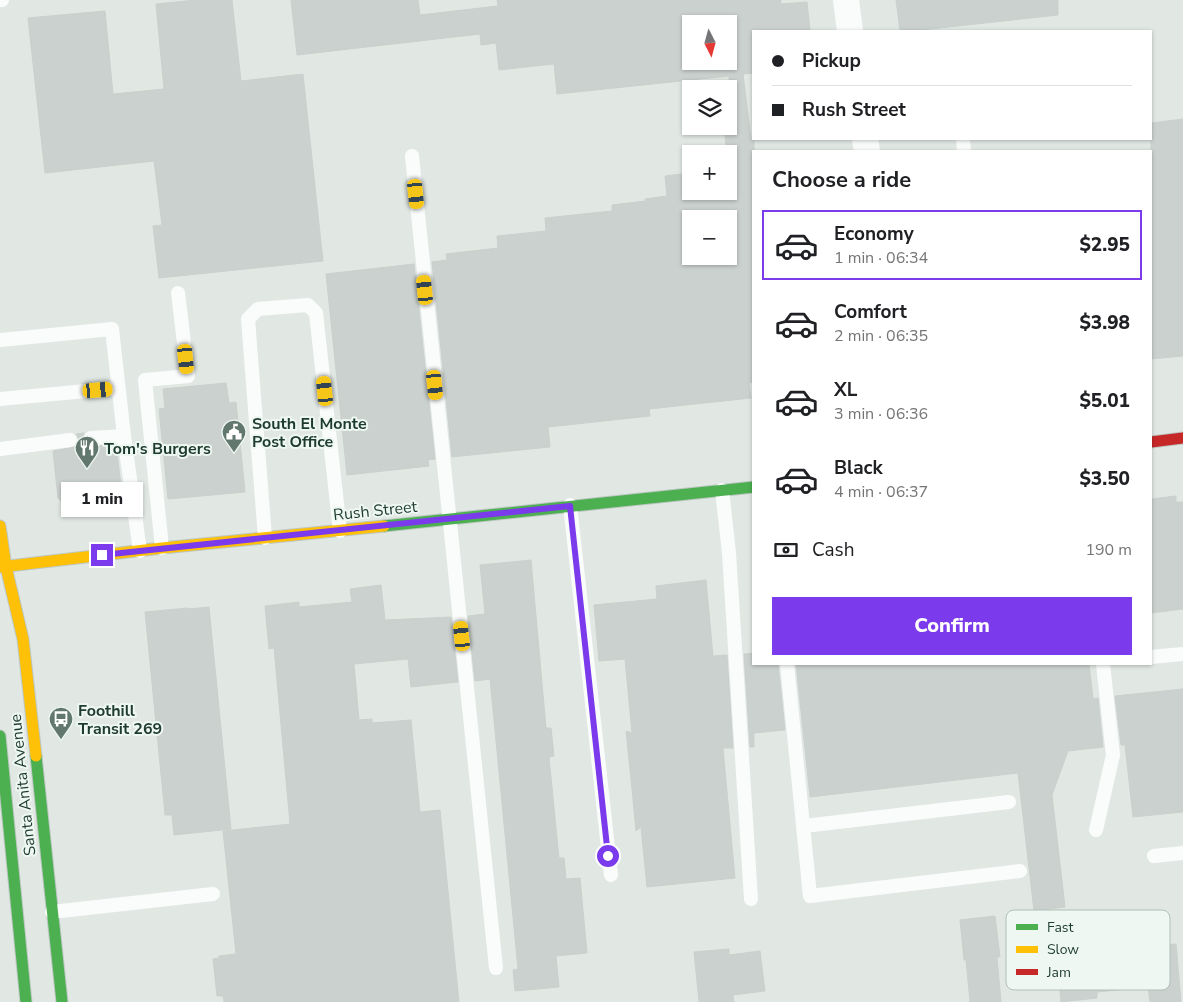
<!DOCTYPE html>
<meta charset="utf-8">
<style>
:root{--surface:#fff;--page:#f6f6f6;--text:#202124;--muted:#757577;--line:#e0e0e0;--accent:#7c3aed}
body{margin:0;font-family:"Nunito Sans",sans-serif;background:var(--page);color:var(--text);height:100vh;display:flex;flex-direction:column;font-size:19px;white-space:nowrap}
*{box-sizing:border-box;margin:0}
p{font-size:16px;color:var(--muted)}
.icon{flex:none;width:28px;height:28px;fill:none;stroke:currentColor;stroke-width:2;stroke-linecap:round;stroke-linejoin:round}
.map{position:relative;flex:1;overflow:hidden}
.panel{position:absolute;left:752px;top:150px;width:400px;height:515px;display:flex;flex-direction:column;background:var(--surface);border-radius:0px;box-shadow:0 1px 4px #0004}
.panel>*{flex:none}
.top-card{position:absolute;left:752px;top:30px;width:400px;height:110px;border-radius:0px;box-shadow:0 1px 4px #0004;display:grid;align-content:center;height:110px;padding:0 20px;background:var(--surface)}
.needle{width:32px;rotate:174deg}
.buttons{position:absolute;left:682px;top:15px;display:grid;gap:10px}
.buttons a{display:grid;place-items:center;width:55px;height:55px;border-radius:0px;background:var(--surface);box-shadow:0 1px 4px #0004;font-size:25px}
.end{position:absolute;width:22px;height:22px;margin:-11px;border:6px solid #7c3aed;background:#fff;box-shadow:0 0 0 2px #fff}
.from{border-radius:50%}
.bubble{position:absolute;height:35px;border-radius:0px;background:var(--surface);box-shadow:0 1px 4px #0004;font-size:16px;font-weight:800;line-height:35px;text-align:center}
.car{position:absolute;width:15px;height:30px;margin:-15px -8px;border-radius:6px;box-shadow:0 0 4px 1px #0007;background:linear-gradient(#f5c518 24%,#345 0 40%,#f5c518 0 76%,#345 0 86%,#f5c518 0)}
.top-card b{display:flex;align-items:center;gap:18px;height:48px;font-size:19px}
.top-card b+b{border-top:1px solid var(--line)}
.top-card i{width:12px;height:12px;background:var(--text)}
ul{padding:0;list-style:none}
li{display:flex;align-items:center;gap:15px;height:70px;margin:0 10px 8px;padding:0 10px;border:2px solid transparent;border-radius:0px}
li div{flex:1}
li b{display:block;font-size:19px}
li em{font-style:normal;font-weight:800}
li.active{border-color:var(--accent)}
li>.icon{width:45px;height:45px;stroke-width:1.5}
h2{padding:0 20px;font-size:22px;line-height:60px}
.pay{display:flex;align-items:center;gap:12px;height:55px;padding:0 20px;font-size:19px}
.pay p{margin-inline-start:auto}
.cta{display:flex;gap:10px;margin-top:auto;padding:10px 20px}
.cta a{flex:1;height:58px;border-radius:0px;background:var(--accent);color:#fff;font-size:20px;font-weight:800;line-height:58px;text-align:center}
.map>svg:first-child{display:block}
.building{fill:#cbd1ce;stroke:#cad1cd;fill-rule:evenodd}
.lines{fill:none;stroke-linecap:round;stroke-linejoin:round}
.fast-casing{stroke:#bdc7c2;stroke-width:13}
.slow-casing{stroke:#bdc7c2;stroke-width:13}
.jam-casing{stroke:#bdc7c2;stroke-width:13}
.lane{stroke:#fafcfb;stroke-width:14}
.street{stroke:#fafcfb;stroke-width:26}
.fast{stroke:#4caf50;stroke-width:11}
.slow{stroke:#ffc107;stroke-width:11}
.jam{stroke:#c62828;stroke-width:11}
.route{stroke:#7c3aed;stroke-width:6}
.labels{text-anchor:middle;stroke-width:4;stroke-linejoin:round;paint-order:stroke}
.poi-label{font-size:16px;font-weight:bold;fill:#1e3b2f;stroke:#eef7f2;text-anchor:start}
.street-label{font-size:16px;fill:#1e3b2f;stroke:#eef7f2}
.key{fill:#eef7f2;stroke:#b0bfb8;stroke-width:1}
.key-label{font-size:14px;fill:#1e3b2f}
</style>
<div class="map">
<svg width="1183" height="1002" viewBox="0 0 1183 1002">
<rect width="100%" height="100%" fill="#e1e8e4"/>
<g class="building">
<polygon points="195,0 232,0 241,81 303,74 323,261 159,278 153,226 162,225 154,161 45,173 28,18 105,11 113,94 164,89 156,4"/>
<path d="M291,0H418L420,15L498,6L497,0H781V4L807,2L810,31H754V73L743,74L751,139H754V382L749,383L751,398L649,409L650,416L548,427L550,447L452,457L432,262L447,260L446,254L498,248L497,236L546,231L545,218L612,211V205L646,201L645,199L667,196L665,176L691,173V191H729V154H727L724,126H729V76L557,94L554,64L499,70L496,43L481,45L480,34L297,55ZM691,24H729V61H691ZM691,219H729V256H691Z"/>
<polygon points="896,0 1058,0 1058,15 912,31 900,31"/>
<polygon points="1183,119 1183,356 1151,359 1151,123"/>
<polygon points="414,264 435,459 428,460 429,466 347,475 326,274"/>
<polygon points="226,383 229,403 236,402 245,492 168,499 159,409 165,408 163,389"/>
<polygon points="84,433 82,439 88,446 116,445 123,502 69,508 58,498 53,451 75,447 79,439 76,434"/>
<polygon points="1176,496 1176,502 1183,502 1183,609 1151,613 1151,499"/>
<polygon points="531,560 546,728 551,728 554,756 549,757 559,858 564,858 566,879 580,878 587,953 556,956 559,987 515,991 513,970 518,969 490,679 475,681 468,616 485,614 480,565"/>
<polygon points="706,580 713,656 727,655 733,748 723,748 735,878 647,887 641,827 636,831 632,789 626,731 632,733 625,659 599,661 594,605 657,599 656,586"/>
<polygon points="381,585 385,620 451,617 458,682 411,687 408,659 354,664 359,720 372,719 372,723 411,720 420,812 440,810 459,1002 224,1002 223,996 217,996 213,959 219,958 219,956 236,954 223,831 290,824 274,648 269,649 265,606 299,602 299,607 352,602 350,589"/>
<polygon points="209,607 231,829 174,835 172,815 165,815 145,612 188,608 189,609"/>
<polygon points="754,653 754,664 778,664 785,730 754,733 754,747 750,747 744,654"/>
<polygon points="796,664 1089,664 1093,699 1098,698 1103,747 1068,751 1052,795 1065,907 1034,911 1018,773 810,797"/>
<polygon points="1183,689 1183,812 1133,817 1125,745 1121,745 1115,696"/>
<polygon points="995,916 1000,957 997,957 1001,1002 970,1002 966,960 964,960 960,920"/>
<polygon points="1101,920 1104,951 1176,944 1181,1002 1150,1002 1148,987 1097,992 1097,998 1061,1002 1054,925"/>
<polygon points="729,949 729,955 760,951 765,991 733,995 734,1002 699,1002 694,952"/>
</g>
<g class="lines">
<defs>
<g id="fast">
<polyline points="384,526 754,487"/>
<polyline points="0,736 26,1002"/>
<polyline points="36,756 62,1002"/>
</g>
<g id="slow">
<polyline points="0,526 6,567 23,639 36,756"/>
<polyline points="0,567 162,548 384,526"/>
</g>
<polyline id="jam" points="1151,442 1183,438"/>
</defs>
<use href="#fast" class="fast-casing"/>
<use href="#slow" class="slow-casing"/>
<use href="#jam" class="jam-casing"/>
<g class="lane">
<polyline points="0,0 2,0"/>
<polyline points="963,139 964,151"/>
<polyline points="412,156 496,968"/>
<polyline points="0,340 112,329 124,436 91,438"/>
<polyline points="0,399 118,388"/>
<polyline points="124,436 140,551"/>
<polyline points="0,449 70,440"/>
<polyline points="722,490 729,553 751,899"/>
<polyline points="570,505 611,875"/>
<polyline points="265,538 248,319 258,309 308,305 316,313 340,531"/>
<polyline points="162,548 145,380 188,376 178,293"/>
<polyline points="1151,657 1183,654"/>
<polyline points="787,664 810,896 1020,871"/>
<polyline points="804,826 1009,802"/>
<polyline points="1096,830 1113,755 1103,664"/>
<polyline points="1154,856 1183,853"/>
<polyline points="52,912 213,894"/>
</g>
<g class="street">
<polyline points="846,0 850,31"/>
<polyline points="865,139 867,151"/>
</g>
<use href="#fast" class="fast"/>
<use href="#slow" class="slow"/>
<use href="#jam" class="jam"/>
</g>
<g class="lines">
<polyline class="route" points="102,555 570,506 608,856"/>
</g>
<defs>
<symbol id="civic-pin" viewBox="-11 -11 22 30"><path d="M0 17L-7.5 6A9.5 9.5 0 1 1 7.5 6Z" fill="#62786e" stroke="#eef7f2"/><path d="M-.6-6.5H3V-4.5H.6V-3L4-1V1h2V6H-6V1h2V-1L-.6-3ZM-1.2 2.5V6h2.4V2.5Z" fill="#fff"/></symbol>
<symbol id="restaurant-pin" viewBox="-11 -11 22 30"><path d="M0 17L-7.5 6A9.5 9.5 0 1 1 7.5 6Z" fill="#62786e" stroke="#eef7f2"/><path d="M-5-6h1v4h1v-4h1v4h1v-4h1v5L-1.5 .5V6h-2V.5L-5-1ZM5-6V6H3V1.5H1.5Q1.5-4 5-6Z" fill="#fff"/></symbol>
<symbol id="bus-pin" viewBox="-11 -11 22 30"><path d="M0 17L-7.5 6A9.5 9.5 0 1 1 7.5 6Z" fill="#62786e" stroke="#eef7f2"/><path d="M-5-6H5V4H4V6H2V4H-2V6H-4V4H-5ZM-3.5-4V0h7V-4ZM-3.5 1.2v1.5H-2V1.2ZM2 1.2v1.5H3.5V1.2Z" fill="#fff"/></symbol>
</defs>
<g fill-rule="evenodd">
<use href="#civic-pin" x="220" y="418" width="28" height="38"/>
<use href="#restaurant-pin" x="73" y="434" width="28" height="38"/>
<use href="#bus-pin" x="47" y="705" width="28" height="38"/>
</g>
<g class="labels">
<g class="poi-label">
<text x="252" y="429">South El Monte<tspan x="252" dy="18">Post Office</tspan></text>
<text x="104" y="454">Tom's Burgers</text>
<text x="78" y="716">Foothill<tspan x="78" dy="18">Transit 269</tspan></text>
</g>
<g class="street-label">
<text transform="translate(375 510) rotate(-6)" y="6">Rush Street</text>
<text transform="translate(22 785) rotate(-96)" y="6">Santa Anita Avenue</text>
</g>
</g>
<rect x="1006" y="910" width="164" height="80" rx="8" class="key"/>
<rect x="1016" y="924" width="22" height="6" fill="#4caf50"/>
<rect x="1016" y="946" width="22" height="7" fill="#ffc107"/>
<rect x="1016" y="969" width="22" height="6" fill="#c62828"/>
<g class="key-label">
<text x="1047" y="932">Fast</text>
<text x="1047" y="954">Slow</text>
<text x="1047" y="977">Jam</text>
</g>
</svg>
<div class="buttons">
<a><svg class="needle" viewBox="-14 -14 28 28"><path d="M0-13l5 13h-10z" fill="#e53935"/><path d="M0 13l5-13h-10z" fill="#757577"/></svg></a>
<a><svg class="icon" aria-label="layers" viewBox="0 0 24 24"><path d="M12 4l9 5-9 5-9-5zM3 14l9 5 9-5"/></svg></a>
<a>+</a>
<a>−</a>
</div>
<i class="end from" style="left:608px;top:856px"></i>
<i class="end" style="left:102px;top:555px"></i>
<div class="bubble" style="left:61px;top:482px;width:82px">1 min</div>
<i class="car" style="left:416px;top:194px;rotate:174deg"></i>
<i class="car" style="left:425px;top:290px;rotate:354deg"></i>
<i class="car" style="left:186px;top:359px;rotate:174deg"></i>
<i class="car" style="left:435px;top:385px;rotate:174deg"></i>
<i class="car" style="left:98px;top:390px;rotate:85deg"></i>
<i class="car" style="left:325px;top:391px;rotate:354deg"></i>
<i class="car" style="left:462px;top:636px;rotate:354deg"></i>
<div class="top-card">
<b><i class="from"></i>Pickup</b>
<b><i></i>Rush Street</b>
</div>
<section class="panel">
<h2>Choose a ride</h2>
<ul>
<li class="active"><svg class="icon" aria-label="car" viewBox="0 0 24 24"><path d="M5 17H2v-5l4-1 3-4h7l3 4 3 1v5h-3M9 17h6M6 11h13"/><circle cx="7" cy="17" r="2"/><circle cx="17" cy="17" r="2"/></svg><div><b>Economy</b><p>1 min · 06:34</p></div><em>$2.95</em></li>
<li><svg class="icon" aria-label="car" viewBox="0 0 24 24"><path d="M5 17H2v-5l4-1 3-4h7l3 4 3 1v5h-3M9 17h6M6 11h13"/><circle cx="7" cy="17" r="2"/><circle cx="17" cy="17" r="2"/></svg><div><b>Comfort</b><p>2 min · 06:35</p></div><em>$3.98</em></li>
<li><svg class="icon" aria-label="car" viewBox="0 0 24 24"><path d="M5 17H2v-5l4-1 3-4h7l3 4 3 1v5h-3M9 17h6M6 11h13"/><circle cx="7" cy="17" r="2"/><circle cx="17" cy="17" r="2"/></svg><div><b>XL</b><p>3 min · 06:36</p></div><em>$5.01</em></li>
<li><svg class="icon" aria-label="car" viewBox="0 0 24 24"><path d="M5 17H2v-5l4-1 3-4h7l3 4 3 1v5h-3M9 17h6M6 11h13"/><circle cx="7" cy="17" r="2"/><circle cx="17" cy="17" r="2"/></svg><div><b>Black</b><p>4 min · 06:37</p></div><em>$3.50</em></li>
</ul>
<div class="pay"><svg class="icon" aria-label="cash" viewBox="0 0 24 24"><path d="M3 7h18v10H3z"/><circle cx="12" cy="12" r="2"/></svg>Cash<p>190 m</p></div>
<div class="cta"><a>Confirm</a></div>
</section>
</div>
